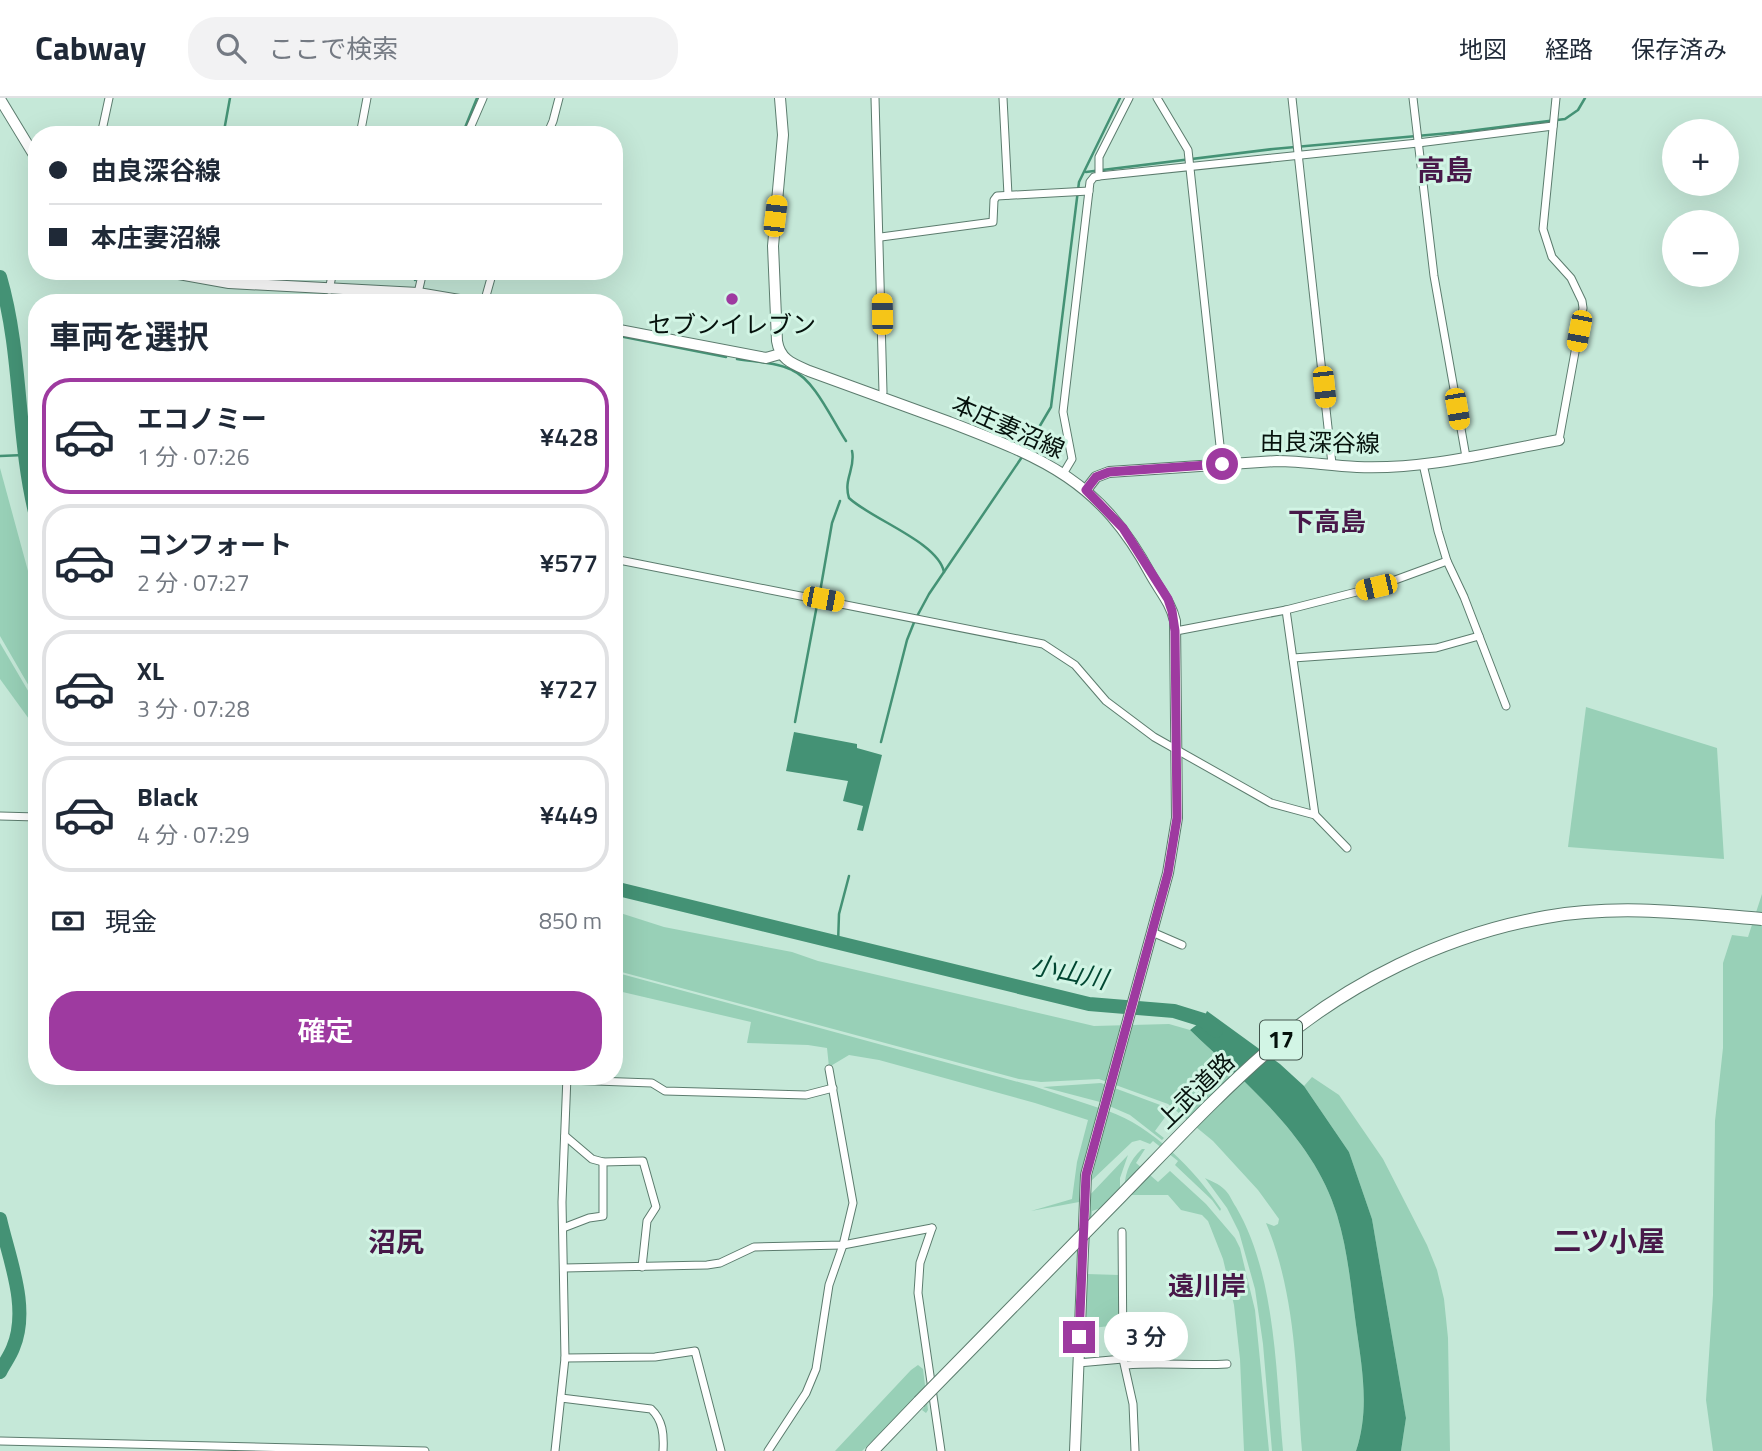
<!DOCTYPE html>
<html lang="ja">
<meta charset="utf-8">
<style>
:root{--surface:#fff;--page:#f2f2f3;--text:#1f2937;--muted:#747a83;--line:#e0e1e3;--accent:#9e3aa0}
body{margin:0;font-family:"Titillium Web","Noto Sans JP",sans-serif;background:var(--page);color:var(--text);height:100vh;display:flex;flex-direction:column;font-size:26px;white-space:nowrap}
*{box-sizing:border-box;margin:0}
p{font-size:23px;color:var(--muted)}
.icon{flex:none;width:38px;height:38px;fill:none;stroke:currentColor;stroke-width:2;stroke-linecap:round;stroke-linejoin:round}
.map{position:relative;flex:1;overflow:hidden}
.panel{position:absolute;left:28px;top:196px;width:595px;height:791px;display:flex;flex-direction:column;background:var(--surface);border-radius:28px;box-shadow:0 7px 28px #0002}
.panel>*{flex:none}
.top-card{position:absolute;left:28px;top:28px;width:595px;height:154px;border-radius:28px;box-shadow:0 7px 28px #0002;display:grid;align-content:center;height:154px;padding:0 21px;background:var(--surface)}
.buttons{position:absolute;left:1662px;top:21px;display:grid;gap:14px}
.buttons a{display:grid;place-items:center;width:77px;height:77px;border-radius:50%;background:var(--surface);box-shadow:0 7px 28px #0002;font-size:35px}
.end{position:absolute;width:32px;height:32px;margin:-16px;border:9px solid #9e3aa0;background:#fff;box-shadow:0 0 0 4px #fff}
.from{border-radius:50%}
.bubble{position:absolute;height:49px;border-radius:24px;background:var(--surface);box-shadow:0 7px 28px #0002;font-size:23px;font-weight:600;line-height:49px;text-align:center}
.car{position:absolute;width:21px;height:42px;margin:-21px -10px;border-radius:9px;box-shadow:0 0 5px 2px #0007;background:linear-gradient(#f5c518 24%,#345 0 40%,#f5c518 0 76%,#345 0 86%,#f5c518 0)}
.top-card b{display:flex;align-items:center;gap:24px;height:66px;font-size:26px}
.top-card b+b{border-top:2px solid var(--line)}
.top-card i{width:18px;height:18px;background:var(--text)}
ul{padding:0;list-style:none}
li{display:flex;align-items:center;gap:21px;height:116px;margin:0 14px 10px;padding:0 7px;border:4px solid var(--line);border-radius:28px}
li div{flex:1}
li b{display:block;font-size:26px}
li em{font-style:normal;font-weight:600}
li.on{border-color:var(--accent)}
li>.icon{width:63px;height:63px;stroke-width:1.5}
h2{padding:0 21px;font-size:32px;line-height:84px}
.pay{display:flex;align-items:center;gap:18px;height:77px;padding:0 21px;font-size:26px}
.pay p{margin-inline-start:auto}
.cta{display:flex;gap:14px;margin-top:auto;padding:14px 21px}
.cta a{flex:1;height:80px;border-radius:28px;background:var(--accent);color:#fff;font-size:28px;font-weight:600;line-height:80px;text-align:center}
header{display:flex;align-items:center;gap:42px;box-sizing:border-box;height:98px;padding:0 35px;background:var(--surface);border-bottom:2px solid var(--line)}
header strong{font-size:33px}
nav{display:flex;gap:38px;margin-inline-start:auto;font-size:24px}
.search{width:490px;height:63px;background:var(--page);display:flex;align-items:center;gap:18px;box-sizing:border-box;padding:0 24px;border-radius:28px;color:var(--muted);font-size:26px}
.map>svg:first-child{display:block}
.green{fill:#98d0b7}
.water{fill:#449275}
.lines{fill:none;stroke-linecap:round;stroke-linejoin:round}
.stream{stroke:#449275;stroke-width:2.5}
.river{stroke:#449275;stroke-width:14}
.street-casing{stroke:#5c7c6e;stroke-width:9}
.secondary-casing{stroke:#5c7c6e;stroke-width:12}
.primary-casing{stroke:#5c7c6e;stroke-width:12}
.highway-casing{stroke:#5c7c6e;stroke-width:14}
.street{stroke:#fff;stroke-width:7}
.secondary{stroke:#fff;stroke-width:10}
.primary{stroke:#fff;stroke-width:10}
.highway{stroke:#fff;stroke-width:12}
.highway-bridge-casing{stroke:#5c7c6e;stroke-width:14;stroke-linecap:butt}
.highway-bridge{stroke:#fff;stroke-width:12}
.route{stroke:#9e3aa0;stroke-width:9}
.poi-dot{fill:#9e3aa0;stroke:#d2f5e5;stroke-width:2.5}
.labels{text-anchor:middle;stroke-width:6;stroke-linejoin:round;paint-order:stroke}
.shield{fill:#d2f5e5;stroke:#42554d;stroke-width:2}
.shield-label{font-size:23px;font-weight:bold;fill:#05110c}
.poi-label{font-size:24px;fill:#05110c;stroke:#d2f5e5}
.street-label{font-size:24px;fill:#05110c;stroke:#d2f5e5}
.neighbourhood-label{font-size:26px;font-weight:bold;fill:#481849;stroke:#d2f5e5}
.water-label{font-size:26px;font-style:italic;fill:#024732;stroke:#d2f5e5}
.quarter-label{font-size:28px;font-weight:bold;fill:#481849;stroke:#d2f5e5}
</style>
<header>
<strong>Cabway</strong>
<div class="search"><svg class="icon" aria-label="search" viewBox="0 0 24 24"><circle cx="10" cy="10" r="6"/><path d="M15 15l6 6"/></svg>ここで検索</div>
<nav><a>地図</a><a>経路</a><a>保存済み</a></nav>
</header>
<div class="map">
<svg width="1762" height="1353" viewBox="0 0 1762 1353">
<rect width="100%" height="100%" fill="#c5e8d8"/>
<g class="green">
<polygon points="0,370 31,484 37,498 37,602 0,538"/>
<polygon points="0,545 37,608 37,632 0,581"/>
<polygon points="1586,609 1717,650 1724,761 1568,749"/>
<polygon points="1762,796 1762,1353 1713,1353 1706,1302 1713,1197 1715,1023 1723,950 1723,865 1732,837 1748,839"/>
<path d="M614,813L664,829L792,854L818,863L1094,928L1169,926L1190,932C1246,986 1314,1040 1337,1117C1348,1153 1351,1190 1356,1227C1362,1270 1370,1311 1356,1353H1302C1296,1276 1296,1197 1266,1125L1274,1128L1278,1126L1279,1121L1258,1092L1213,1043L1168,1006L1099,981L1041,984L1019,981L614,872Z"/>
<polygon points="614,874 1033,988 1099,1010 1086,1058 1079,1104 1031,1113 1072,1101 1077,1064 1088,1022 1035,1005 879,962 849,957 829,969 827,950 808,947 747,945 751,924 614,892"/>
<polygon points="1312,979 1339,997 1383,1061 1427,1147 1437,1172 1444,1201 1448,1240 1450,1353 1401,1353 1406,1320 1372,1121 1349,1054 1304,988"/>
<polygon points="1101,985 1171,1011 1155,1033 1164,1040 1162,1042 1130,1017 1100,1004 1043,989"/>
<path d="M1108,1013C1152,1028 1196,1073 1221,1111L1220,1113L1212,1102L1175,1067L1178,1063L1153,1043L1150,1046L1140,1042L1132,1044L1091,1083Z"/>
<path d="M1142,1051H1145L1136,1065L1158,1084L1170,1073L1206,1106L1235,1140L1240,1150L1255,1212L1269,1353H1244L1240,1261L1234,1207L1223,1161L1208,1123L1202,1117L1181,1112L1168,1097H1124C1124,1079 1128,1063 1142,1051Z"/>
<polygon points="1128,1057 1120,1080 1120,1104 1092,1113 1087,1176 1119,1177 1119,1227 1083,1231 1087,1100"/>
<path d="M1205,1080C1211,1083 1219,1086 1224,1091C1229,1095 1232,1103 1236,1109C1276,1177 1276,1276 1283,1353H1272L1263,1246L1255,1191L1239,1134L1227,1110Z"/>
<polygon points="918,1267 923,1271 928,1312 926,1315 922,1312 926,1307 917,1299 862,1353 835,1353 911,1272"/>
</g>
<g class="water">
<polygon points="794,634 857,646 857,650 882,657 863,733 857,732 863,708 843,703 848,683 786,673"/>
<path d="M1207,913L1280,966L1304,988L1349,1054L1372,1121L1406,1320L1401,1353H1356C1370,1311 1362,1270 1356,1227C1351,1190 1348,1153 1337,1117C1314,1040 1246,986 1190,932L1203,922Z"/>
</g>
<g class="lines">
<g class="stream">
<polyline points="230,0 224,33 239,37"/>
<polyline points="462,37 477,0"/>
<polyline points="1086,74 1273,51 1461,34 1565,21 1578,12 1585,0"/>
<polyline points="413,173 415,182"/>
<polyline points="434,203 443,205"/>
<polyline points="614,237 726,259"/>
<path d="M737,261C755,264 776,264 792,272C815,282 832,322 846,343"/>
<polyline points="1028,348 1051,309 1079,84 1120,0"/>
<path d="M852,353C856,370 843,381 849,400C871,421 938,444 944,474"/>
<polyline points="0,358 24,357"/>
<polyline points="820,494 832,425 840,403"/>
<polyline points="795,624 817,507"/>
<polyline points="881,644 907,542 915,522 929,496 1022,359"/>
<polyline points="838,846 839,816 849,778"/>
</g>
<g class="river">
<path d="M0,179C23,258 16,342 37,422"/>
<polyline points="614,790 1089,906 1174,913 1203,922 1216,933"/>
<path d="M0,1121C9,1161 30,1210 13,1250C10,1258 4,1266 0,1274"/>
</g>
<defs>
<g id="street">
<polyline points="875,0 883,294 881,299"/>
<polyline points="1003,0 1008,97"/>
<polyline points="1157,0 1188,52 1222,366"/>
<polyline points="1292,0 1332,366"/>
<polyline points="1413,0 1434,178 1466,359"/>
<polyline points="1556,0 1543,131 1552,159 1571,180 1582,203 1583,210 1559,342"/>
<polyline points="101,37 109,0"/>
<polyline points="360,37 367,0"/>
<polyline points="467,37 483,0"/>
<polyline points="547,37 553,23 559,0"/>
<polyline points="1099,78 1418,45 1553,28"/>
<polyline points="881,139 993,124 994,102 997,98 1089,93"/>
<polyline points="329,192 333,173"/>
<polyline points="418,195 423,173"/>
<polyline points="484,205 493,173"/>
<polyline points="1423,366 1438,433 1447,463 1464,499 1506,608"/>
<polyline points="1063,376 1072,361 1063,314 1090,84 1094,79 1099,78 1099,59 1129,0"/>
<polyline points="614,461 1043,546 1075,567 1106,603 1154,639 1271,705 1315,717 1347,750"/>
<polyline points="1286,512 1315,717"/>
<polyline points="1176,533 1286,512 1376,489 1447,463"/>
<polyline points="1293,560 1436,550 1479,538"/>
<polyline points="0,718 37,719"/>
<polyline points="1152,834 1182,847"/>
<polyline points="567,982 652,985 665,993 806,997 833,990"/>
<polyline points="565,1038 592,1061 603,1064 643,1063 656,1109 647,1123 642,1169"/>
<polyline points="563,1130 589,1120 603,1118 603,1064"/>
<polyline points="932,1130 920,1165 918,1195 941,1353"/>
<polyline points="1122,1134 1123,1261 1133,1306 1135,1353"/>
<polyline points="564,1170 707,1167 720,1165 754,1149 843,1147 932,1130"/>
<polyline points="565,1260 655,1259 695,1253 721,1353"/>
<polyline points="1078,1265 1123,1261"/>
<path d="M1126,1267C1160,1264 1193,1268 1227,1266"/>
<path d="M561,1300L651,1311C663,1322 664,1337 663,1353"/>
<polyline points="0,1343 425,1353"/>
<polyline points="555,1353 565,1260 562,1104 567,978"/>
<polyline points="768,1353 806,1295 816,1271 829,1187 843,1147 853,1105 829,971"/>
</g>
<g id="secondary">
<polyline points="0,1 37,62"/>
<polyline points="162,173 229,185 418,195 477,205"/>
<polyline points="614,231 766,260 780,256"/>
<path d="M1086,392L1096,379L1109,374L1277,363C1304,363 1330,368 1357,369C1425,372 1493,354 1559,342"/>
</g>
<path id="primary" d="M780,0L783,37L773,148L777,243C780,262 793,266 809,273C856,290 902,307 949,324C1045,361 1100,382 1151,477C1160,493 1171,505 1175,523L1177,720L1168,775L1086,1077L1075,1353"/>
<polyline id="highway" points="872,1353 919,1304"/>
</defs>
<use href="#street" class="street-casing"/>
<use href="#secondary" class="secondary-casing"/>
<use href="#primary" class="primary-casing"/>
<use href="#highway" class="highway-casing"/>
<use href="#street" class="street"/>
<use href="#secondary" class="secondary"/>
<use href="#primary" class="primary"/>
<use href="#highway" class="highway"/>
<defs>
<path id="highway-bridge" d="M919,1304C987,1235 1054,1166 1122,1097C1170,1048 1217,997 1269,952C1347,885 1444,837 1546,819C1618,806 1690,815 1762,821"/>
</defs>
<use href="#highway-bridge" class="highway-bridge-casing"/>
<use href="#highway-bridge" class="highway-bridge"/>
</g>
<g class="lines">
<polyline class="route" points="1079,1239 1086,1077 1168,775 1177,720 1175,533 1172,513 1168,501 1123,430 1086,392 1096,379 1109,374 1222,366"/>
</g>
<circle class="poi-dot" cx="732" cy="201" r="7"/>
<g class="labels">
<rect class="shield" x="1260" y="922.5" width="42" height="39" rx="5"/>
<g class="shield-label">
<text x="1281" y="950">17</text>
</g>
<g class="poi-label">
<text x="732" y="235">セブンイレブン</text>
</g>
<g class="street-label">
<text transform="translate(1008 329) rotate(24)" y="8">本庄妻沼線</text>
<text transform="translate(1320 345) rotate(1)" y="8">由良深谷線</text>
<text transform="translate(1196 993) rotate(-44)" y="8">上武道路</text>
</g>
<g class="neighbourhood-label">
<text x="1327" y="433">下高島</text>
<text x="1207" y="1197">遠川岸</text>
</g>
<g class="water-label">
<text transform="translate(1069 874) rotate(12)" y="9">小山川</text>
</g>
<g class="quarter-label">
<text x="1445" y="82">高島</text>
<text x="1609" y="1153">二ツ小屋</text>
<text x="396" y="1154">沼尻</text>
</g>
</g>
</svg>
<div class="buttons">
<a>+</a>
<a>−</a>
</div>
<i class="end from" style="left:1222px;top:366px"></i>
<i class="end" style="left:1079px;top:1239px"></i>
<div class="bubble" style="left:1104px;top:1214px;width:84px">3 分</div>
<i class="car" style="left:775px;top:118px;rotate:7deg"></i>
<i class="car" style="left:882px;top:216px;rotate:359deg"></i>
<i class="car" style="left:1579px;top:233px;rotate:191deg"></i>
<i class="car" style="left:1324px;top:289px;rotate:174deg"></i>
<i class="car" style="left:1457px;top:311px;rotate:170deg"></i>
<i class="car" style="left:1376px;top:489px;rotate:257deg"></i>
<i class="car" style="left:823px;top:501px;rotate:101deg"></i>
<div class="top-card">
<b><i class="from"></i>由良深谷線</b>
<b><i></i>本庄妻沼線</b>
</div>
<section class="panel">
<h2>車両を選択</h2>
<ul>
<li class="on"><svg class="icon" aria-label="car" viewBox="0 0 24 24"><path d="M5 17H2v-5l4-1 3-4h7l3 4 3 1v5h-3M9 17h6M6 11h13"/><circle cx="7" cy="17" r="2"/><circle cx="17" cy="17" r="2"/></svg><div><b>エコノミー</b><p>1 分 · 07:26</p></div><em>¥428</em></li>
<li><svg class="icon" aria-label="car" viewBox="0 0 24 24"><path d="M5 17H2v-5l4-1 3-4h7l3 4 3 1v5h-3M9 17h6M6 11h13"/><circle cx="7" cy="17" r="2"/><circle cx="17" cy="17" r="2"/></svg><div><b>コンフォート</b><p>2 分 · 07:27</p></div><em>¥577</em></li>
<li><svg class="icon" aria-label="car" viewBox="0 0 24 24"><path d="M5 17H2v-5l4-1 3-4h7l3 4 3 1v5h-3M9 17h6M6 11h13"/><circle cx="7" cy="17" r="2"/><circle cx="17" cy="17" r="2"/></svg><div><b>XL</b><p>3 分 · 07:28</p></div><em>¥727</em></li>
<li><svg class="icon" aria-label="car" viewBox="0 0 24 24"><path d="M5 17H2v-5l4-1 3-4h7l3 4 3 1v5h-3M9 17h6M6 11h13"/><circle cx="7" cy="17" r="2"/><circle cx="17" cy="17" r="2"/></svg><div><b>Black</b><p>4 分 · 07:29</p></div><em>¥449</em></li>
</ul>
<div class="pay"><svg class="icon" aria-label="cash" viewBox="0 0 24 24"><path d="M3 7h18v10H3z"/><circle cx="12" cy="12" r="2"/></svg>現金<p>850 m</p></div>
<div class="cta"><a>確定</a></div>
</section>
</div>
